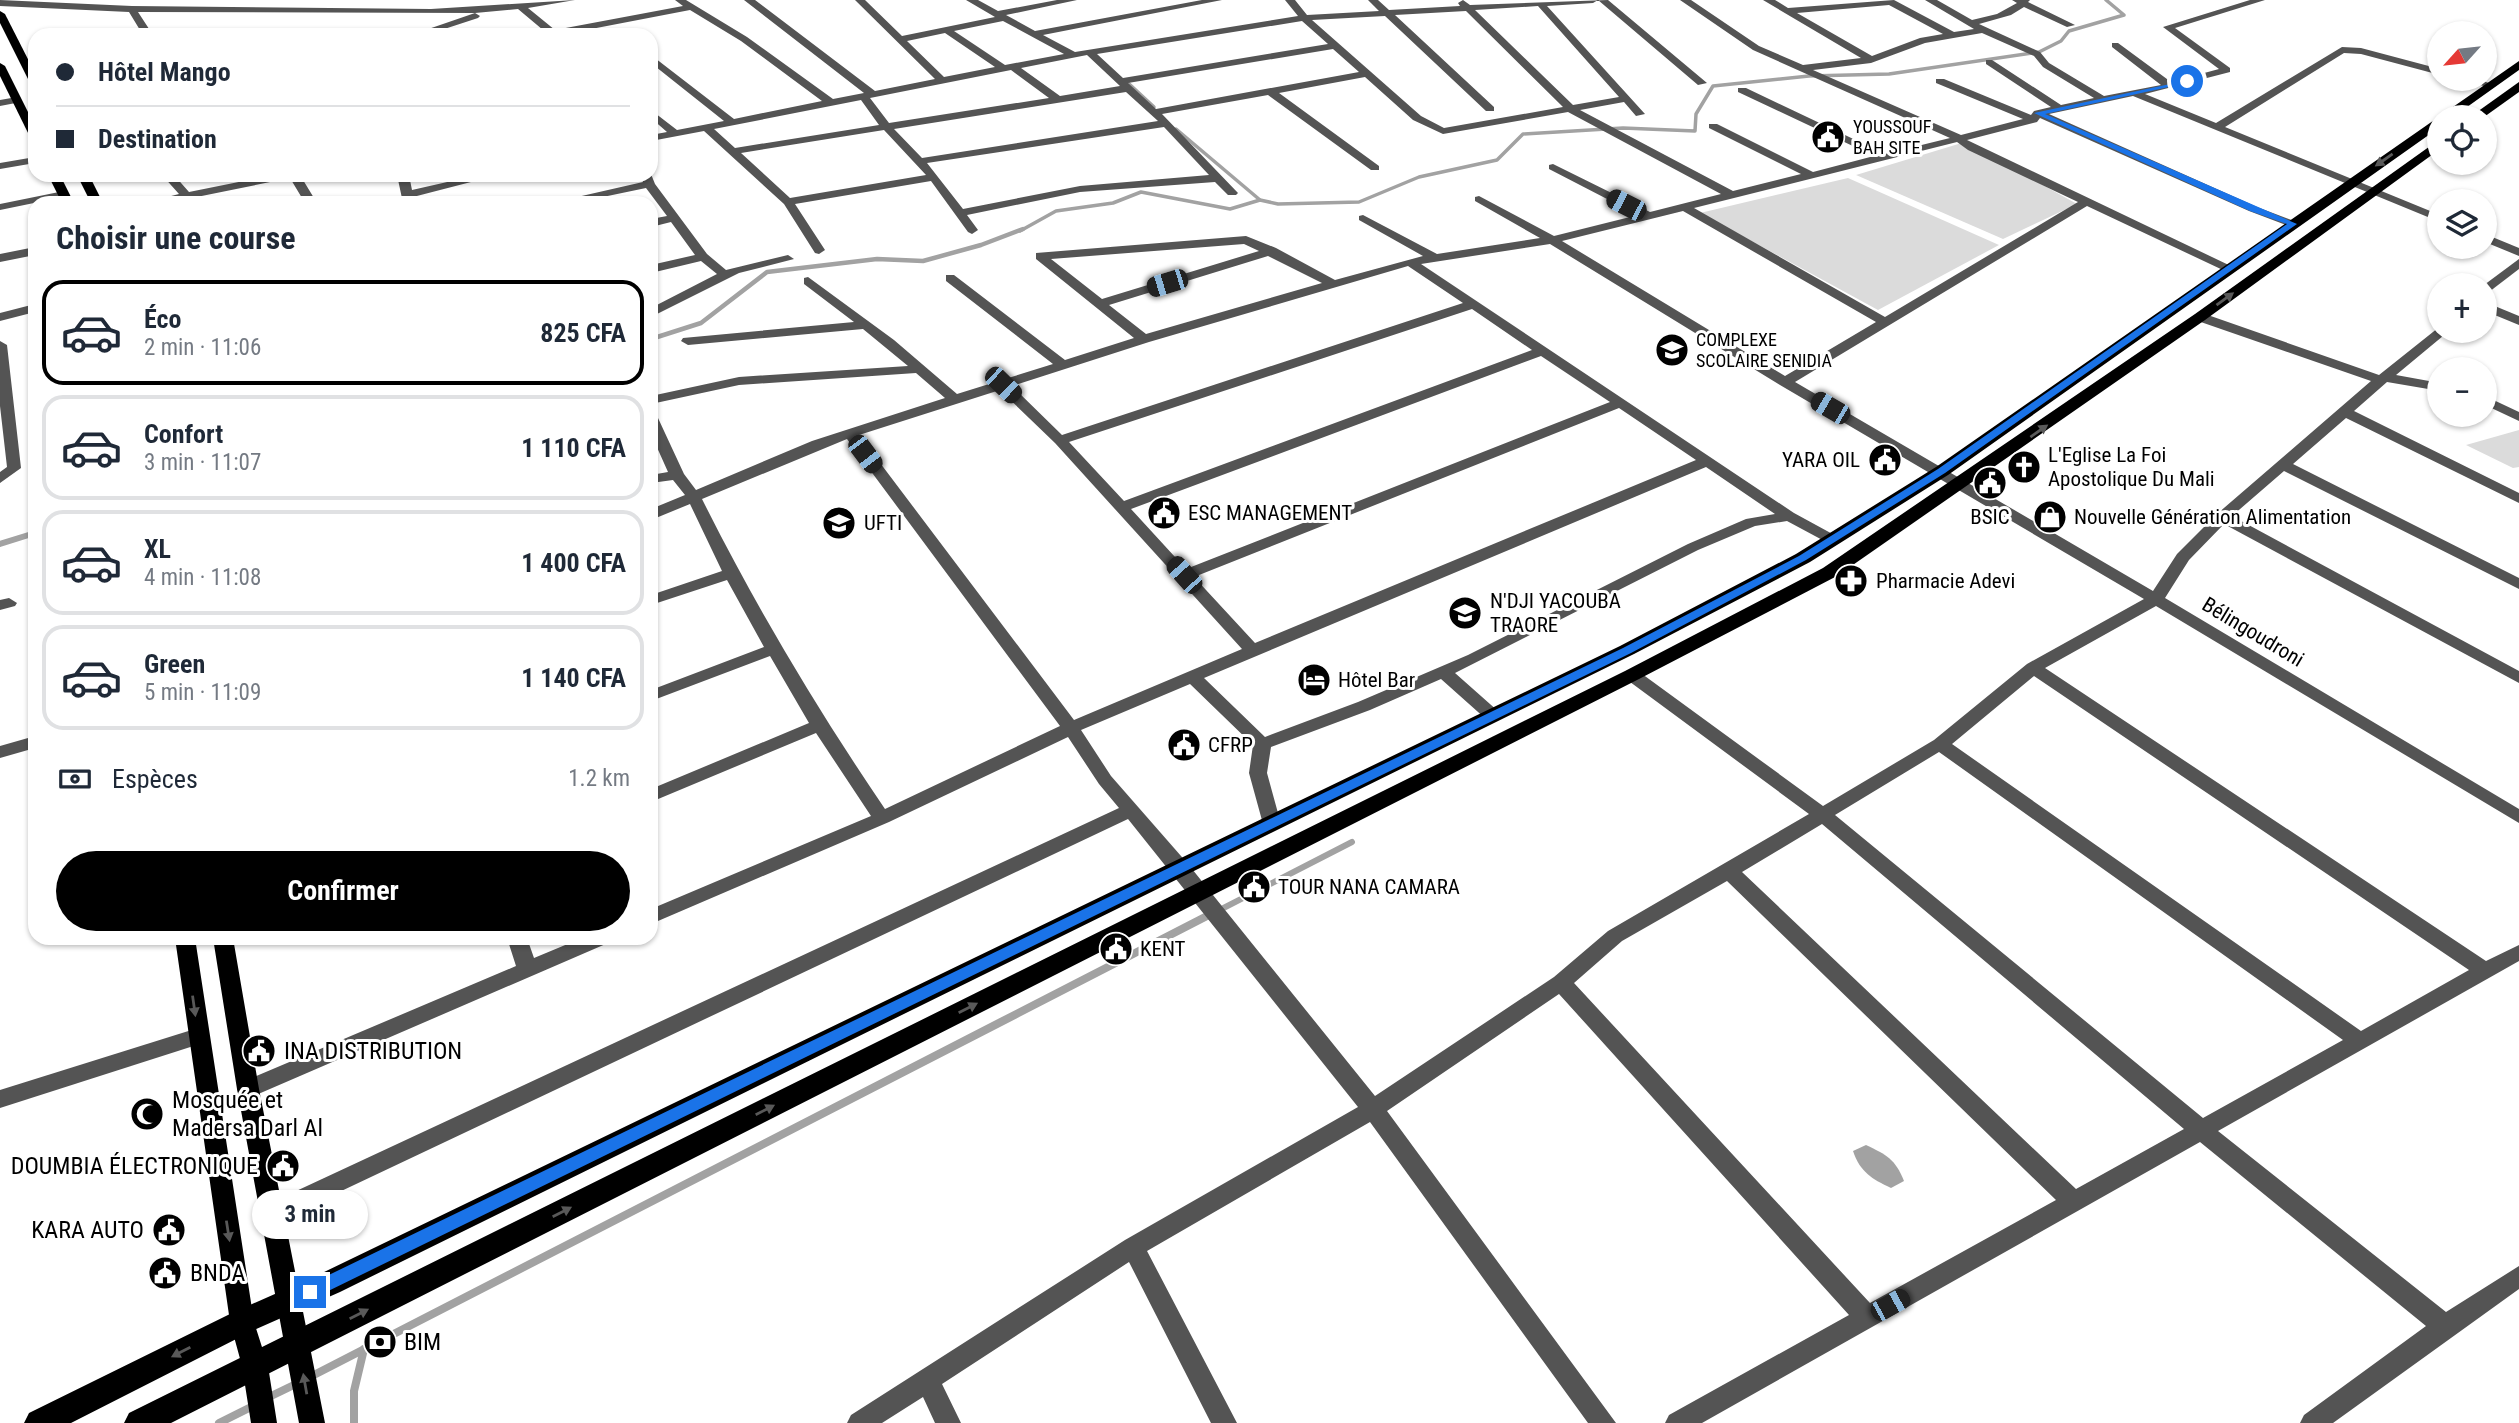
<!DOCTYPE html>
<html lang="fr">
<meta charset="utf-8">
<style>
:root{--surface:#fff;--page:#f2f2f3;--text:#1f2937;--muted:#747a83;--line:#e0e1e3;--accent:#000}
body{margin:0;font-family:"Roboto Condensed",sans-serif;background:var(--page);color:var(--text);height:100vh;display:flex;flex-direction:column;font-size:26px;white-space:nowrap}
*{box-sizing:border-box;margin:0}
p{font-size:23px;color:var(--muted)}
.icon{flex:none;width:38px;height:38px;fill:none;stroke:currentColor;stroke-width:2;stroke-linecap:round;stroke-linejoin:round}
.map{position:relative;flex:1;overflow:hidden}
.drawer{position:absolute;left:28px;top:196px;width:630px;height:749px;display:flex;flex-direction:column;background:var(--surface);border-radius:21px;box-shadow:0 2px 5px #0004}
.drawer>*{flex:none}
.hud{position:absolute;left:28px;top:28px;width:630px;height:154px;border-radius:21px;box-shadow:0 2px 5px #0004;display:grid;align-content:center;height:154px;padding:0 28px;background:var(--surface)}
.needle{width:46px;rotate:243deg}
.fabs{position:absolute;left:2427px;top:21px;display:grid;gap:14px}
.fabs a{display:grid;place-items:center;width:70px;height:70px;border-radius:50%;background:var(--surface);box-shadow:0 2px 5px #0004;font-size:35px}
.end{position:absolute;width:32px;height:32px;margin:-16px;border:9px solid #1a73e8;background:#fff;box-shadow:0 0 0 4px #fff}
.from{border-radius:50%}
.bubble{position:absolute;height:49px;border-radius:24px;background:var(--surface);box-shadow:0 2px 5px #0004;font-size:23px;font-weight:700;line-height:49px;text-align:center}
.car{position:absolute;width:21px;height:42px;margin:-21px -10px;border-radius:9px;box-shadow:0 0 5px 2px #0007;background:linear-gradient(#222 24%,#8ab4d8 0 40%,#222 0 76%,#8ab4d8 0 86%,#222 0)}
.hud b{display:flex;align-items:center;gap:24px;height:66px;font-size:26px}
.hud b+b{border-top:2px solid var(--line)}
.hud i{width:18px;height:18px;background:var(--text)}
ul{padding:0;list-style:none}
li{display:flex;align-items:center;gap:21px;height:105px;margin:0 14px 10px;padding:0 14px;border:4px solid var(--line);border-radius:21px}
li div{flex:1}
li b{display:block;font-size:26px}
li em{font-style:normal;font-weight:700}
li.on{border-color:var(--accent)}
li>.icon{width:63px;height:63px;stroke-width:1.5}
h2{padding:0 28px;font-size:32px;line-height:84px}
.pay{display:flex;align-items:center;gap:18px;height:77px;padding:0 28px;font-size:26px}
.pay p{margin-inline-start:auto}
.button{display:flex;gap:14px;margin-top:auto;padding:14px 28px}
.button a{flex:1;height:80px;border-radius:42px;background:var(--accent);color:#fff;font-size:28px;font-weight:700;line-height:80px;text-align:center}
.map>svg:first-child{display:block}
.green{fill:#dbdbdb}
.water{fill:#a2a2a2}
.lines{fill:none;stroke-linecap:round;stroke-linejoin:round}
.stream-far3{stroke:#a2a2a2;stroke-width:3.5}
.stream-far2{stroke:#a2a2a2;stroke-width:4.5}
.stream-far1{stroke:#a2a2a2;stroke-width:6}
.stream{stroke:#a2a2a2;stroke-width:8}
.minor{fill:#545454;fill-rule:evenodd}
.major{fill:#000;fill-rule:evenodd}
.highway{fill:#000;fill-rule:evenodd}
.oneway{fill:#595959}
.route{fill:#1a73e8}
.labels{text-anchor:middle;stroke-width:6;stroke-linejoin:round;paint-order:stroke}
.far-poi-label{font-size:18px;fill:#000;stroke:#fff;text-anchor:start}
.poi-label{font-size:21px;fill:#000;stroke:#fff;text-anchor:start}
.street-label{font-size:21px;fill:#000;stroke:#fff}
.near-poi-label{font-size:24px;fill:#000;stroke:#fff;text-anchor:start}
</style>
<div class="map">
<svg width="2519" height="1423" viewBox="0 0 2519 1423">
<rect width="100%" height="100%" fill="#fff"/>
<g class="green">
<polygon points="1965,142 2077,204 2003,239 1856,175"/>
<polygon points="1848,178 1999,245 1878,310 1700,213"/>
<polygon points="2519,430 2519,467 2513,468 2466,445"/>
</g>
<path class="water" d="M1866,1145C1887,1155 1895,1159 1904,1181L1891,1188C1872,1179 1860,1172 1853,1151Z"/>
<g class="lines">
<g class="stream-far3">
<polyline points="1127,82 1154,107"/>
<polyline points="1176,129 1260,200"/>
<polyline points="1020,231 1056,211 1113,203 1141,192 1230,209 1260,200 1278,204 1359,202 1419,177 1497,160 1523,134 1623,128 1695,131 1696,114 1713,86 1809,76 1889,74 2039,52 2061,41 2069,31 2124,15 2106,0"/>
</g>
<polyline class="stream-far2" points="651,339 701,323 767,272 877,259 923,261 981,245 1023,229"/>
<g class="stream-far1">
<polyline points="0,544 35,533"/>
<polyline points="1204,918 1352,842"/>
</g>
<g class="stream">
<polyline points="308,1378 1207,916"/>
<polyline points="267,1398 298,1383"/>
<polyline points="219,1423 255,1405"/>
<polyline points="354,1423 354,1391 364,1349"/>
</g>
<g class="minor">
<path d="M0,0L132,6L431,9L575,0L528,8L555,30L683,6L675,0H686L747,37L833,99L864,93L744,0H755L875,91L935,79L855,0H865L902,36L995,17L966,0H978L998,11L1057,0H1077L1006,15L1035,31L1202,0H1222L1043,35L1075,52L1298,16L1285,0H1295L1307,15L1379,11L1368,0H1378L1389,10L1460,6L1458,3L1463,0L1470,5L1608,0L1707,83L1698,85L1598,0L1593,3L1547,6L1645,114L1636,116L1624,102L1580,110L1733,191L1801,174L1709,128V124H1717L1813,172L1874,156L1738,92V88H1746L1885,154L1950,138L1753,50L1680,0H1691L1759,46L1803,65L1861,58L1763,0H1775L1788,8L1894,0L1954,32L1974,29L1925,0H1937L1972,20L1997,14L2017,3L2012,0H2030L2028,2L2075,25L2067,27L2024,7L2011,15L1979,24L2040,52L2049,63L2104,96L2161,85L2112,47V43H2118L2171,82L2219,69L2163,27L2250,0H2265L2175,28L2230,68V72L2145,94L2216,123L2342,47L2361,48L2440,69V75L2361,54L2344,53L2225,127L2440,215V222L2133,96L2049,114L2257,207L2297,222V226H2289L2249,211L2040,118L2037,122L1967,140L2235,268L2225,271L2087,206L1795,382L2153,591L2177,554L2217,514L2371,381L2195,320V314H2205L2379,375L2438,328L2440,331H2449L2396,375L2440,383V391L2387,382L2354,411L2519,493V503L2346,418L2293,464L2519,578V589L2284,471L2232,516L2519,671V683L2224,524L2189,560L2165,598L2519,809V823L2156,606L2045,668L2486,961L2519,945V961L2218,1131L2446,1312L2519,1266V1289L2333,1423H2300L2304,1415L2426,1326L2200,1142L1702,1423H1665L1669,1415L1849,1315L1559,994L1387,1111L1616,1423H1588L1370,1122L1147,1251L1237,1423H1211L1129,1262L942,1384L961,1423H935L923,1397L882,1423H847L851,1415L1125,1240L1358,1107L1128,819L280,1220L272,1223L264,1220L260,1213L264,1206L1119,808L1099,784L1068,737L889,822L651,924V909L871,816L816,733L651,802V789L809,723L770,656L651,701V690L764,647L727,580L651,605V595L722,571L690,504L651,520V509L685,495L673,480L651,483V475L668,472L651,434V414L658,418L684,474L696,490L812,441L945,398L916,373L739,385L651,404V396L739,377L908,366L863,329L688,345L681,341L683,338L854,322L804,284V278L808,277L894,340L957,394L1053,364L946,281V275H954L1065,360L1134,338L1036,259V253L1246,236L1276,248L1335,280L1423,256L1359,220V216L1363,215L1437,254L1540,238L1475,201V197L1479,196L1554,236L1638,215L1549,169V165L1553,164L1650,212L1721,194L1568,112L1443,134L1413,120L1365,77L1279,93L1379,166V170H1371L1268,95L1162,114L1238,193L1236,195H1228L1215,182L1080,192L967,215L978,230L972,234L968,232L931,181L795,204L825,250L819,254L815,253L784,204L704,131L651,141V135L667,132L651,118V110L677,130L724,121L651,63V55L734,119L822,101L741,41L690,10L560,35H549L518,9L475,13L480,16L478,18L426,35H411L475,13L138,12L153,35H143L129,12L0,6ZM1889,5L1943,34L1920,38L1872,56L1797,13ZM1538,6L1619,97L1573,105L1475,10ZM1466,11L1563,107L1444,128L1421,116L1312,20L1385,16L1486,111H1494V107L1395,15ZM1003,21L1064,54L1005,65L954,31ZM1302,21L1328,44L1123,78L1097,54ZM945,33L995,67L944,77L907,41ZM1982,33L2034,56L2043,67L2094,98L2061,105L1992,60H1986V64L2051,107L2034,111L2031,115L1944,79H1936V83L2023,119L1961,135L1813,70L1871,63L1925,43ZM1333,49L1359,72L1156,109L1128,83ZM1087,55L1120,86L1060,96L1021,68ZM1011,70L1049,98L889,123L870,98ZM1126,92L1158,121L922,158L894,129ZM861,100L879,125L735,148L714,129ZM1164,127L1209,175L1080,186L963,209L927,163ZM884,130L926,175L790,198L741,153ZM1957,142L1968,150L2078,202L1885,317L1694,208ZM1683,211L1876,322L1785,376L1562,241ZM1244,244L1259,251L1102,299L1051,259ZM1550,244L1780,385L2144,599L2027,664L1934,740L1823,806L1638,671H1626L1623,675L1626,679L1809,814L1608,931L1554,977L1375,1096L1188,864L1111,776L1081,730L1190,684L1253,745L1249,773L1263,824L1265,828H1279L1281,824L1267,773L1271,747L1370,710L1441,679L1487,720H1499L1502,716L1499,712L1455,673L1698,550L1755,526L1787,521L1828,543H1838L1841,540L1838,537L1794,513L1421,264ZM1268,256L1322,283L1146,334L1109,305ZM1408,266L1463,303L1062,435L1012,386L1149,342ZM1472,309L1532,350L1124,501L1069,442ZM1541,356L1610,402L1186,569L1131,509ZM1000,390L1055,443L1242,649L1074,720L859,435ZM1619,408L1696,460L1255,643L1194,577ZM847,439L1060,726L885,809C817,709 756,607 702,499ZM1706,467L1775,514L1746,519L1688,544L1468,655L1358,702L1265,737L1204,678ZM2034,676L2469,970L2361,1031L1952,744ZM1939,752L2343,1040L2203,1118L1835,815ZM1822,824L2184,1129L2076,1189L1742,872ZM1727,881L2056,1200L1870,1303L1574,983L1622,941Z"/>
<polygon points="2461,79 2477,79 2495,85 2490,88"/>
<polygon points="17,97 21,98 21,102 0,106 0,100"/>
<polygon points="35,157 35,163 0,169 0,163"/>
<polygon points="651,174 655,184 707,254 726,270 788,255 794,259 739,273 651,317 651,308 717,274 701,261 651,273 651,265 695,255 671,222 651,227 651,219 667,216 646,188 574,203 551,203 643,182 640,175"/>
<polygon points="162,175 174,175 189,192 273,175 300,175 317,203 305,203 290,178 167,203 144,203 179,194"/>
<polygon points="397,175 409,175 412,190 478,175 498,175 413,197 415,203 403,203"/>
<polygon points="64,191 68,192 68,196 0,210 0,204"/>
<polygon points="2485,234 2519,248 2519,256 2485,242"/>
<polygon points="35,247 35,255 0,262 0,254"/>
<polygon points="2519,259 2519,269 2485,295 2484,285"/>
<polygon points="2485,302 2519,316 2519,325 2485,311"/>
<polygon points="35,304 35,312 0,321 0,313"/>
<polygon points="0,341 7,345 21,468 0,483 0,472 7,467 0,406"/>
<polygon points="2485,396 2519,412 2519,421 2485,405"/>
<polygon points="9,598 17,603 15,606 0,610 0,600"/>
<polygon points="35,736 35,748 0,758 0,746"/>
<polygon points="507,938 527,938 534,958 582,938 611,938 608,943 256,1095 248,1097 240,1095 237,1089 240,1083 516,966"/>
<polygon points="198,1028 206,1030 209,1036 206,1042 0,1108 0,1090"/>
</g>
<g class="major">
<polygon points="0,11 5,14 35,73 35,86 30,83 0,23"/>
<polygon points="0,63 5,66 35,126 35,140 30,137 0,76"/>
<polygon points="48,175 60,175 74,203 62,203"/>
<polygon points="77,175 89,175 103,203 91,203"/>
<polygon points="175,938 195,938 254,1322 268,1366 277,1423 251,1423 242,1366 230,1322"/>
<polygon points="213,938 233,938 259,1089 325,1423 299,1423 237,1089"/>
</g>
<g class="highway">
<polygon points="2519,61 2519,70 2453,117 2440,117 2440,127 1948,475 1810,562 1634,654 340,1292 252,1331 71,1423 24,1423 29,1413 232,1313 320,1274 1620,646 1796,554 1936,467"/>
<polygon points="2519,82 2519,92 2484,117 2470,117"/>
<polygon points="2440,139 2440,149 2205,320 1837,576 1639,679 171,1423 124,1423 129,1413 1625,671 1823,568 2195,314"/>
</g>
</g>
<defs><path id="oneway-solid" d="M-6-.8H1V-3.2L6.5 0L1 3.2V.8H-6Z" transform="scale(1.75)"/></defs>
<g class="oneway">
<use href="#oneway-solid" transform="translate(2384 160) rotate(145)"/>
<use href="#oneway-solid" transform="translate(2225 299) rotate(-36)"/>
<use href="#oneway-solid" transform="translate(2039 431) rotate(-35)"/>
<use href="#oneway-solid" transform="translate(194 1006) rotate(82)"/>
<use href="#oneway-solid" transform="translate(968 1008) rotate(-27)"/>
<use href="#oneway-solid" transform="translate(765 1110) rotate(-27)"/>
<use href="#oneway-solid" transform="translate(562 1212) rotate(-27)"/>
<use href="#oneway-solid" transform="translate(228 1231) rotate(81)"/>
<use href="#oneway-solid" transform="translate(359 1314) rotate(-27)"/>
<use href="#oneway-solid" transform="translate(181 1352) rotate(153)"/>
<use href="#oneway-solid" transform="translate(305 1384) rotate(-100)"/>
</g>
<polygon class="route" points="2189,80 2187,83 2045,114 2297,224 1945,473 1806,560 1631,653 316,1297 304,1297 302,1292 304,1287 1623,648 1799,556 1938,469 2287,224 2250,211 2034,113"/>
<defs>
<symbol id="civic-disc" viewBox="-11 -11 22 22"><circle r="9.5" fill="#000" stroke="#fff"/><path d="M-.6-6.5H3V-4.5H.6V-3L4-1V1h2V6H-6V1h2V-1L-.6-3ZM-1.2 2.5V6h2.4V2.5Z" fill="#fff"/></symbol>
<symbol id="school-disc" viewBox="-11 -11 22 22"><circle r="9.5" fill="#000" stroke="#fff"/><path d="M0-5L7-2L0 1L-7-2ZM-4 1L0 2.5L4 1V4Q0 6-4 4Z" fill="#fff"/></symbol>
<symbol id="church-disc" viewBox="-11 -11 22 22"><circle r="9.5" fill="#000" stroke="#fff"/><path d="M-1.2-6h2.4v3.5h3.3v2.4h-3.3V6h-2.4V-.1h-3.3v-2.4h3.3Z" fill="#fff"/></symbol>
<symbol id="shop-disc" viewBox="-11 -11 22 22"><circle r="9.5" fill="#000" stroke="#fff"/><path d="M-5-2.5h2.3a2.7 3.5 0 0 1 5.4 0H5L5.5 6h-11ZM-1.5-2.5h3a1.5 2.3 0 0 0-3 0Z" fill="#fff"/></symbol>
<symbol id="pharmacy-disc" viewBox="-11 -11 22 22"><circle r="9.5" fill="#000" stroke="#fff"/><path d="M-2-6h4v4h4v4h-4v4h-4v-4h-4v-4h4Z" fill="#fff"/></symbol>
<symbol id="hotel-disc" viewBox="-11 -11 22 22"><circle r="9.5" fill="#000" stroke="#fff"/><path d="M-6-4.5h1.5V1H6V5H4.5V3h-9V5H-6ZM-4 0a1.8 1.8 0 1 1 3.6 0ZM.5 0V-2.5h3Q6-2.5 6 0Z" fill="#fff"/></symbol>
<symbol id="mosque-disc" viewBox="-11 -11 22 22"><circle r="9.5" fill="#000" stroke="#fff"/><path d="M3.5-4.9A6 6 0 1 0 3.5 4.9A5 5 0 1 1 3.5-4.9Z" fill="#fff"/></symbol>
<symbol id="bank-disc" viewBox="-11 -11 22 22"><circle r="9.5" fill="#000" stroke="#fff"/><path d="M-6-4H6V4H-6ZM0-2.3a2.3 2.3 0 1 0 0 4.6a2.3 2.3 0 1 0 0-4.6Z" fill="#fff"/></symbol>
</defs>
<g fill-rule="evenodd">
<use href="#civic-disc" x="1809" y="118" width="38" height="38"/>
<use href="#school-disc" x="1653" y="331" width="38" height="38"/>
<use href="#civic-disc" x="1866" y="441" width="38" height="38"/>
<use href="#church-disc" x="2005" y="448" width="38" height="38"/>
<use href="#civic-disc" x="1971" y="464" width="38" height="38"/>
<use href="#civic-disc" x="1145" y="494" width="38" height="38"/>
<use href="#shop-disc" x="2031" y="498" width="38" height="38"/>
<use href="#school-disc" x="820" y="504" width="38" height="38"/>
<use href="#pharmacy-disc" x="1832" y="562" width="38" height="38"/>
<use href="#school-disc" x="1446" y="594" width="38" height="38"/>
<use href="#hotel-disc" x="1295" y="661" width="38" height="38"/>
<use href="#civic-disc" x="1165" y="726" width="38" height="38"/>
<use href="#civic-disc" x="1235" y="868" width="38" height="38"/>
<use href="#civic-disc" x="1097" y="930" width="38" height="38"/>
<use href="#civic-disc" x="240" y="1032" width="38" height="38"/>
<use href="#mosque-disc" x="128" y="1095" width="38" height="38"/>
<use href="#civic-disc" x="264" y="1147" width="38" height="38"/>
<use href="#civic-disc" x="150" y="1211" width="38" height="38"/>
<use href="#civic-disc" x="146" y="1254" width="38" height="38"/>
<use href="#bank-disc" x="361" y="1323" width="38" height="38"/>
</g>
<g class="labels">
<g class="far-poi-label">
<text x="1853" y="133">YOUSSOUF<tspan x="1853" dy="21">BAH SITE</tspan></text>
<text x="1696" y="346">COMPLEXE<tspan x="1696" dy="21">SCOLAIRE SENIDIA</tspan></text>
</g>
<g class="poi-label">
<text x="2048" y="462">L'Eglise La Foi<tspan x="2048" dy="24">Apostolique Du Mali</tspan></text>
<text x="1860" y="467" text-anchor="end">YARA OIL</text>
<text x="1188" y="520">ESC MANAGEMENT</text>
<text x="1990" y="524" text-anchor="middle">BSIC</text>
<text x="2074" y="524">Nouvelle Génération Alimentation</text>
<text x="864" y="530">UFTI</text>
<text x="1876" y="588">Pharmacie Adevi</text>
<text x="1490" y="608">N'DJI YACOUBA<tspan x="1490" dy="24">TRAORE</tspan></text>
<text x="1338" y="687">Hôtel Bar</text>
<text x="1208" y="752">CFRP</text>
<text x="1278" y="894">TOUR NANA CAMARA</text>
<text x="1140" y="956">KENT</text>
</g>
<g class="street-label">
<text transform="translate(2253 632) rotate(31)" y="7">Bélingoudroni</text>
</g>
<g class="near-poi-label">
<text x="284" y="1059">INA DISTRIBUTION</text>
<text x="172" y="1108">Mosquée et<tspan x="172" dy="28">Madersa Darl Al</tspan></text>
<text x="258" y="1174" text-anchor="end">DOUMBIA ÉLECTRONIQUE</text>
<text x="144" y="1238" text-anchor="end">KARA AUTO</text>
<text x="190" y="1281">BNDA</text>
<text x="404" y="1350">BIM</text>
</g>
</g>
</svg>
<div class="fabs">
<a><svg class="needle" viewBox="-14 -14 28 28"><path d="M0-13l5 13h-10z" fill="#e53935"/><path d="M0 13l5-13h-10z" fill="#747a83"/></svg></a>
<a><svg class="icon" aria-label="locate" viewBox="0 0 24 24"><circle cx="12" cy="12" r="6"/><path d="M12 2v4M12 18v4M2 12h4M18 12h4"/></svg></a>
<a><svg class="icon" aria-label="layers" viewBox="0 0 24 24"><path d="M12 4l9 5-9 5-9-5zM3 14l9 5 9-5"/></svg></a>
<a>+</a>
<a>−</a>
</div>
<i class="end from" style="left:2187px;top:81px"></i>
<i class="end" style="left:310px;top:1292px"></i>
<div class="bubble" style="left:252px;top:1190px;width:116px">3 min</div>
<i class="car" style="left:1626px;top:205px;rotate:297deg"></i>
<i class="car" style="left:1167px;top:283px;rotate:253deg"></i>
<i class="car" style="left:1003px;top:385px;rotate:134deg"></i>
<i class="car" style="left:1830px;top:408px;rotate:300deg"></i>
<i class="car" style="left:865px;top:454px;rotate:143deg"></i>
<i class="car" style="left:1184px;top:575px;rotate:318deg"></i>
<i class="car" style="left:1890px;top:1305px;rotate:61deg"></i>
<div class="hud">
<b><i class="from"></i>Hôtel Mango</b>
<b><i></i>Destination</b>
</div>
<section class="drawer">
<h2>Choisir une course</h2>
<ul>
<li class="on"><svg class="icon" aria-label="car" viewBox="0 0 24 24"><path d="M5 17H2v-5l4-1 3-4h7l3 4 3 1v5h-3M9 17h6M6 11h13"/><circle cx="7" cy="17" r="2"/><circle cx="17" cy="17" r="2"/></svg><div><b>Éco</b><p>2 min · 11:06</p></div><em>825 CFA</em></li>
<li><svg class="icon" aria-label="car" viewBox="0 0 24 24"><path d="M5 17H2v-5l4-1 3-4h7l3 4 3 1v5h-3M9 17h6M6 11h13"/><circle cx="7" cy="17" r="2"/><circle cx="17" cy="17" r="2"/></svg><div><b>Confort</b><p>3 min · 11:07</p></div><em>1 110 CFA</em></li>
<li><svg class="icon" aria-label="car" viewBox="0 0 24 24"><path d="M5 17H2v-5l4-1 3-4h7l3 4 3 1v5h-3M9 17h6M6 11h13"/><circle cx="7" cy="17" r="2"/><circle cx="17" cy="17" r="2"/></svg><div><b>XL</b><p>4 min · 11:08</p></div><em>1 400 CFA</em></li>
<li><svg class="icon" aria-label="car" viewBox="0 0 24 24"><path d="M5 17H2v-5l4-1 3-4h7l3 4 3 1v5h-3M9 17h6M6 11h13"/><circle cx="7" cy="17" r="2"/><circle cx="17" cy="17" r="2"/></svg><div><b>Green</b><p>5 min · 11:09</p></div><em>1 140 CFA</em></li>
</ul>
<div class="pay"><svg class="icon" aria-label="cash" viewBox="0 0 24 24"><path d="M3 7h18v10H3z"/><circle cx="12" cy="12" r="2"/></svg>Espèces<p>1.2 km</p></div>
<div class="button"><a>Confirmer</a></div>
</section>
</div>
